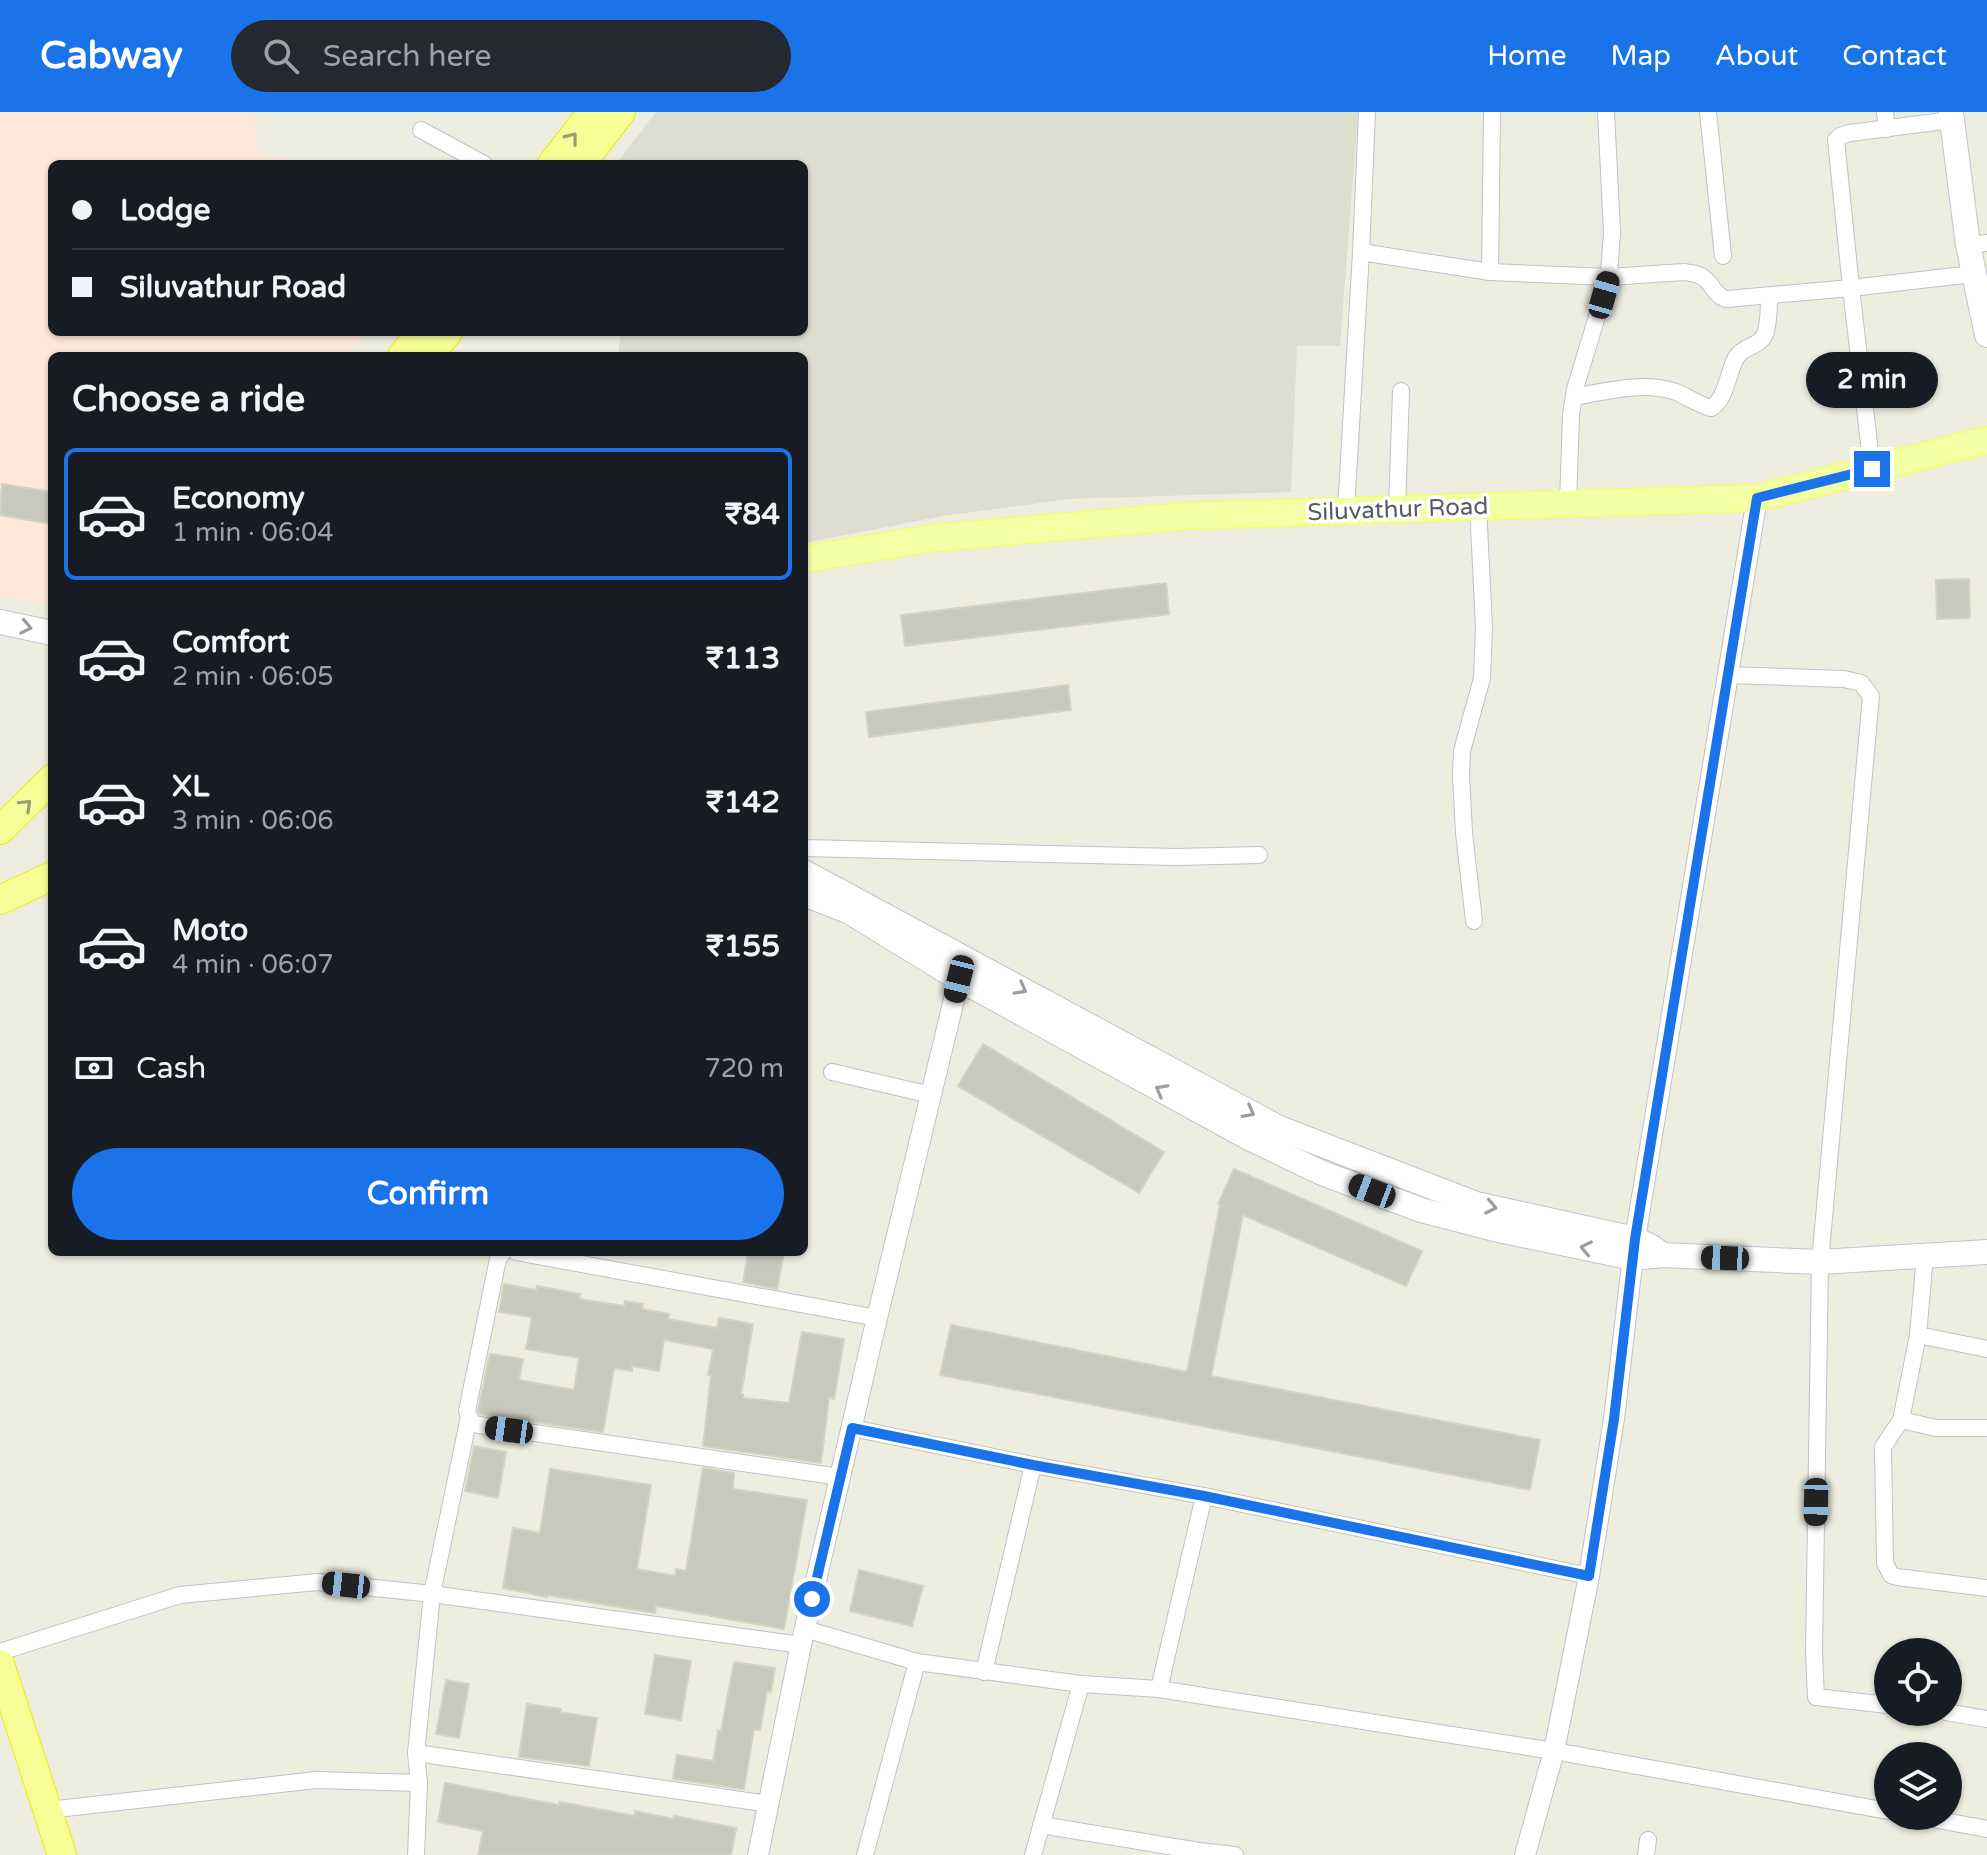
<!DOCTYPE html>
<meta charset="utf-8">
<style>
:root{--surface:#171b24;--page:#242831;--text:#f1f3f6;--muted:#9ea1a6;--line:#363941;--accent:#1a73e8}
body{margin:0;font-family:"Varela Round",sans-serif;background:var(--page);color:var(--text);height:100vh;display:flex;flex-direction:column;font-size:30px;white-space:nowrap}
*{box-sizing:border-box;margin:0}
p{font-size:26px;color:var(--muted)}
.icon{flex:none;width:44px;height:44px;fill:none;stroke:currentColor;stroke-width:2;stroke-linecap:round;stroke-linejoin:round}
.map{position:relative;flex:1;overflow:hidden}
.side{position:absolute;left:48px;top:240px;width:760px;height:904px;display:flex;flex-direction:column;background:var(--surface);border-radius:12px;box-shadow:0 2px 6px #0004}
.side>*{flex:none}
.top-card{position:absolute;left:48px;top:48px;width:760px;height:176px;border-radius:12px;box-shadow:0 2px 6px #0004;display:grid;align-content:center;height:176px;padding:0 24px;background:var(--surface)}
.tools{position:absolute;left:1874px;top:1526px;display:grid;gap:16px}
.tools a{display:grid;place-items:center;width:88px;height:88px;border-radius:50%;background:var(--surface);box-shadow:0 2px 6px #0004;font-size:40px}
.end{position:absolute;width:36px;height:36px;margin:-18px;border:10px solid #1a73e8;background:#fff;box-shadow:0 0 0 4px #fff}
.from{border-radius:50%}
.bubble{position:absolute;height:56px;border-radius:28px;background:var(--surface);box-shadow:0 2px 6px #0004;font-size:26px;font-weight:800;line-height:56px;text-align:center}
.car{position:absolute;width:24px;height:48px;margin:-24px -12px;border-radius:10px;box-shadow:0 0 6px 2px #0007;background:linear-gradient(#222 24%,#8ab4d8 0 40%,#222 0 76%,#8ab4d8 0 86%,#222 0)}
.top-card b{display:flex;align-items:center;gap:28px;height:76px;font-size:30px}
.top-card b+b{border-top:2px solid var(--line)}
.top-card i{width:20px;height:20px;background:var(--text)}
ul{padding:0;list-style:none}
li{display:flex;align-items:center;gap:24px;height:132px;margin:0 16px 12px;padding:0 8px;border:4px solid transparent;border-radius:12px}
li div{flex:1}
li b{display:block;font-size:30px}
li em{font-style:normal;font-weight:800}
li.on{border-color:var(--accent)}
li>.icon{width:72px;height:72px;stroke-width:1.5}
h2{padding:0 24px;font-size:36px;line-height:96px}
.pay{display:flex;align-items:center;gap:20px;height:88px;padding:0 24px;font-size:30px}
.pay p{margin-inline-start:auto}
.button{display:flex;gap:16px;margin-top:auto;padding:16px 24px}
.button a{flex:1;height:92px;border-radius:48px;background:var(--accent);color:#fff;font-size:32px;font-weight:800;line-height:92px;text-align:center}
header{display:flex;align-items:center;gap:48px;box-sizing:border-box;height:112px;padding:0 40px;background:var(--accent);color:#fff}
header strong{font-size:38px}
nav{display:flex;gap:44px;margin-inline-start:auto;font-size:28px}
.search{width:560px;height:72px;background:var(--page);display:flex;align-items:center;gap:20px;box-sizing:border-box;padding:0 28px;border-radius:44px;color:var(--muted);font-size:30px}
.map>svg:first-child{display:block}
.education{fill:#dddecf}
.medical{fill:#fee8da}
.building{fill:#c8c9bd;stroke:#d3d3be;stroke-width:2}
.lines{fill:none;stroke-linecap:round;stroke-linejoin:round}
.minor-casing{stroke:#c0c1c9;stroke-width:18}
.tertiary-casing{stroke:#c0c1c9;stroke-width:22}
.secondary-casing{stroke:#c2c3cd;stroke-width:26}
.primary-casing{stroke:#faff48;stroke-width:28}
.trunk-casing{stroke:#eeed00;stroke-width:30}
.minor{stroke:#fff;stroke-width:16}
.tertiary{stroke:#fff;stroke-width:20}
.secondary{stroke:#fff;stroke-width:24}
.primary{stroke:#f2ffa4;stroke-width:26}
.trunk{stroke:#f6ff95;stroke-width:28}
.oneway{stroke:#989d77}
.oneway2{stroke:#9b9da1}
.route{stroke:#1a73e8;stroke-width:10}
.labels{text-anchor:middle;stroke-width:7;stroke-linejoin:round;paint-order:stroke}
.street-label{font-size:24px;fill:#595b63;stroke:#fff}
</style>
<header>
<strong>Cabway</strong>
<div class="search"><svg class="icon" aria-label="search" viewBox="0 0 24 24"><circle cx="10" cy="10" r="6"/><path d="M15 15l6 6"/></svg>Search here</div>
<nav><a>Home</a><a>Map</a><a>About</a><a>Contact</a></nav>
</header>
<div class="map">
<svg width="1987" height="1743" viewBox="0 0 1987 1743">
<rect width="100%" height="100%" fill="#edeee0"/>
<polygon class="education" points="656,0 1358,0 1340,234 1297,234 1291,380 1069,387 943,404 804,431 804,244 618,244 621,220 804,220 804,52 616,52"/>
<polygon class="medical" points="0,0 255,0 257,40 304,52 52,52 52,220 364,220 347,244 52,244 52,495 0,484"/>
<g class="building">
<polygon points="2,372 52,380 52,412 0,403"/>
<polygon points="1969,467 1970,506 1937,507 1936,468"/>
<polygon points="1166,471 1169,502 905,534 901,503"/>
<polygon points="1068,573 1071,598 869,625 866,600"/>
<polygon points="983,932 1164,1040 1139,1081 958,974"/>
<polygon points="1234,1057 1422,1139 1406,1174 1243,1103 1211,1264 1540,1328 1530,1378 940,1263 951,1213 1187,1260 1220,1093 1218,1092"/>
<polygon points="748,1140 784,1140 777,1177 743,1170"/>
<polygon points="504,1172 536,1178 537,1174 580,1182 579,1187 624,1194 625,1189 643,1192 642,1197 669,1202 668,1207 717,1216 719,1206 753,1212 741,1282 743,1282 743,1286 789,1291 802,1220 844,1227 834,1287 829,1286 821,1351 703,1334 711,1263 708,1263 713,1237 664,1228 659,1259 632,1254 632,1259 614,1256 603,1320 480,1302 478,1298 490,1242 523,1247 519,1268 574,1278 579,1246 526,1237 532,1205 499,1200"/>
<polygon points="474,1334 506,1340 498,1386 465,1379"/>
<polygon points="703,1356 734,1361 733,1377 807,1388 784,1517 656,1494 655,1501 547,1483 547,1485 503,1476 513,1416 540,1421 550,1357 651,1373 637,1457 675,1464 676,1457 686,1459"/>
<polygon points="859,1458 923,1474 912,1514 850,1499"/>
<polygon points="655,1543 691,1549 681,1608 645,1602"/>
<polygon points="734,1550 775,1556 771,1580 767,1579 760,1618 754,1617 744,1677 673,1667 677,1643 713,1649 718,1619 721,1619"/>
<polygon points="446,1568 469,1572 459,1626 436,1622"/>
<polygon points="527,1592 561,1597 560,1600 597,1606 589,1654 519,1645"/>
<polygon points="445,1671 559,1693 560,1690 635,1704 635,1699 673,1707 674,1704 736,1716 731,1743 478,1743 483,1719 438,1710"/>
</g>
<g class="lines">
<defs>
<g id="minor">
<polyline points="1708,0 1723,144"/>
<polyline points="1885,0 1887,17"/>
<polyline points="421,18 484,52"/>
<polyline points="1968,133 1987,131"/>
<path d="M1361,140L1490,160L1609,165L1684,160C1691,161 1700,162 1705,167C1714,174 1714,183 1726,187L1851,176L1973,162"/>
<polyline points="1490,160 1492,0"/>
<path d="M1574,285C1608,279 1642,269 1676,280C1688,285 1699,293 1711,296C1727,286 1727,262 1736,246C1742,234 1760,235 1765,222C1769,211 1769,196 1769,184"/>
<polyline points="1872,357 1851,176 1836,28 1840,24 1850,21 1951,8"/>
<polyline points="1568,392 1571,303 1575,277 1609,165 1612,120 1606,0"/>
<polyline points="1397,397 1401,279"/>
<polyline points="1346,399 1361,140 1367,0"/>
<polyline points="1727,563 1844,567 1861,571 1871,584 1820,1150 1814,1540 1816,1585 1888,1593"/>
<polyline points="804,736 1176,745 1259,743"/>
<polyline points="1474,809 1464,721 1461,663 1462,639 1482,566 1484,515 1478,394"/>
<polyline points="832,960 931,983"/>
<polyline points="503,1140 498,1147 467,1299 472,1311 479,1313 840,1365"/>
<polyline points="516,1140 877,1206"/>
<polyline points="1925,1144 1918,1223 1901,1308 1883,1335 1885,1451 1891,1463 1897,1465 1987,1476"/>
<polyline points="1918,1223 1987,1237"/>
<polyline points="1901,1308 1936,1316 1987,1316"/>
<polyline points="852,1316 1033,1353 1204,1384 1589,1464"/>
<polyline points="805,1517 917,1550 1081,1572 1159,1577 1554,1639 1888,1699"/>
<polyline points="0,1540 180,1483 318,1470 432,1482 469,1305"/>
<polyline points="984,1560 1033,1353"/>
<polyline points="1159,1577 1204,1384"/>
<polyline points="1946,1600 1987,1607"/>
<polyline points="416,1641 769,1692"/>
<polyline points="48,1698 316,1668 419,1671"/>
<polyline points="1916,1704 1987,1717"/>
<polyline points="1041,1713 1199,1739 1235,1743"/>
<polyline points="416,1743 419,1671 416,1641 432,1482 801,1533"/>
<polyline points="865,1743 917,1550"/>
<polyline points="1033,1743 1081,1572"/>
<polyline points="1646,1743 1648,1728"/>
</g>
<g id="tertiary">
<polyline points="758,1743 801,1533 877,1206 959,867"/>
<polyline points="1525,1743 1554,1639 1589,1464 1614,1307 1635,1127 1757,386"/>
</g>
<g id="secondary">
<polyline points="1951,0 1968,133 1987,223"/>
<polyline points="0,510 52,521"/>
<polyline points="804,760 1279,1016 1476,1092 1635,1127 1652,1135 1662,1143"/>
<polyline points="804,782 848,799 959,867 1249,1026 1322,1061 1421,1098 1494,1117 1633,1146 1662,1143 1820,1150 1987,1140"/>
</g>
<polyline id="primary" points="804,447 934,426 1186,404 1757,386 1987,328"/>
<g id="trunk">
<polyline points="552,52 592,0"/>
<polyline points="581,52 621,0"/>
<polyline points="402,244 421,220"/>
<polyline points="429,244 448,220"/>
<polyline points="0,718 52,667"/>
<polyline points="0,788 52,764"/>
<polyline points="0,1552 62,1743"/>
</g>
</defs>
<use href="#minor" class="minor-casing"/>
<use href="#tertiary" class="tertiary-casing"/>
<use href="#secondary" class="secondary-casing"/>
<use href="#primary" class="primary-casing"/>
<use href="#trunk" class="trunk-casing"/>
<use href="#minor" class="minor"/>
<use href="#tertiary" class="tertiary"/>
<use href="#secondary" class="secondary"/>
<use href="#primary" class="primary"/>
<use href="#trunk" class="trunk"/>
</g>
<defs><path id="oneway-chevron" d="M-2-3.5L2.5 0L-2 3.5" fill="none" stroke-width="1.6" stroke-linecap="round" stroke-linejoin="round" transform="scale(2)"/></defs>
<g class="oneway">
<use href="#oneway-chevron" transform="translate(572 26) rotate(-52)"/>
<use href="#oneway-chevron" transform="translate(26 693) rotate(-44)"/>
</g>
<g class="oneway2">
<use href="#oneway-chevron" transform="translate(26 515) rotate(11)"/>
<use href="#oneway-chevron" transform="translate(1021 877) rotate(29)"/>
<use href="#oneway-chevron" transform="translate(1161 978) rotate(-151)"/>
<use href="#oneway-chevron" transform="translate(1249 1000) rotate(28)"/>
<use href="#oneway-chevron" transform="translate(1491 1095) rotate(12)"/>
<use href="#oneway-chevron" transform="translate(1586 1136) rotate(-168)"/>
</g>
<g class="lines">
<polyline class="route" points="812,1487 852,1316 1033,1353 1204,1384 1589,1464 1614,1307 1635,1127 1757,386 1872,357"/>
</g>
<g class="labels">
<g class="street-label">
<text transform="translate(1398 397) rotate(-2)" y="8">Siluvathur Road</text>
</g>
</g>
</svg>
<div class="tools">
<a><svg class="icon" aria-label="locate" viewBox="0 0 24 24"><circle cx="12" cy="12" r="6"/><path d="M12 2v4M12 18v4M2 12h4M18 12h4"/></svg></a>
<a><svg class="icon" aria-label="layers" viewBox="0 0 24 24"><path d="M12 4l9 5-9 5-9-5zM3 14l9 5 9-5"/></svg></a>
</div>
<i class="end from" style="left:812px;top:1487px"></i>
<i class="end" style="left:1872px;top:357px"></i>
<div class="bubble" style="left:1806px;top:240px;width:132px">2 min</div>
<i class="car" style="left:1604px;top:183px;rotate:16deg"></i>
<i class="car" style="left:959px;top:867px;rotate:194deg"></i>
<i class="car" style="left:1372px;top:1079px;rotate:291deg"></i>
<i class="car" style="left:1725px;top:1146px;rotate:272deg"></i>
<i class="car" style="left:509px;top:1318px;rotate:278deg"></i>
<i class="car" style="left:1816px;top:1390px;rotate:181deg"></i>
<i class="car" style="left:346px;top:1473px;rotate:276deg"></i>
<div class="top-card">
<b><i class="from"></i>Lodge</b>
<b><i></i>Siluvathur Road</b>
</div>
<section class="side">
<h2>Choose a ride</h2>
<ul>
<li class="on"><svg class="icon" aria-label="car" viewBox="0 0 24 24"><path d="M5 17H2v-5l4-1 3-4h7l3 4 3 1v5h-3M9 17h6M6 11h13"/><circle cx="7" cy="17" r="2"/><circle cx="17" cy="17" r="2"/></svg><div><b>Economy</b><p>1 min · 06:04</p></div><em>₹84</em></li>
<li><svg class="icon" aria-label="car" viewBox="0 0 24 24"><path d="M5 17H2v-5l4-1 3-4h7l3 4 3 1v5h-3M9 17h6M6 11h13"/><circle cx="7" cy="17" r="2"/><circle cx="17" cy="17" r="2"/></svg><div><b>Comfort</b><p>2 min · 06:05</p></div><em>₹113</em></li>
<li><svg class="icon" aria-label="car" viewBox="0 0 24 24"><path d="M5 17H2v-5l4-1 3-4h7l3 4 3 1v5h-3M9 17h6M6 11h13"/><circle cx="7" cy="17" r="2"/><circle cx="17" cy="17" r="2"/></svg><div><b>XL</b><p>3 min · 06:06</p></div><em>₹142</em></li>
<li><svg class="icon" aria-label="car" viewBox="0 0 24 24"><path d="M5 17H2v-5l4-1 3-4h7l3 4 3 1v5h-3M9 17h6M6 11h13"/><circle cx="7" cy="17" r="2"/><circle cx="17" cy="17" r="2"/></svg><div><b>Moto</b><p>4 min · 06:07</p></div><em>₹155</em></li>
</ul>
<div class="pay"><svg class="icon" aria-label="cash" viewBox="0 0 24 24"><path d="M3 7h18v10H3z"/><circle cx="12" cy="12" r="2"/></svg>Cash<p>720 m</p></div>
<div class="button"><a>Confirm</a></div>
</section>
</div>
